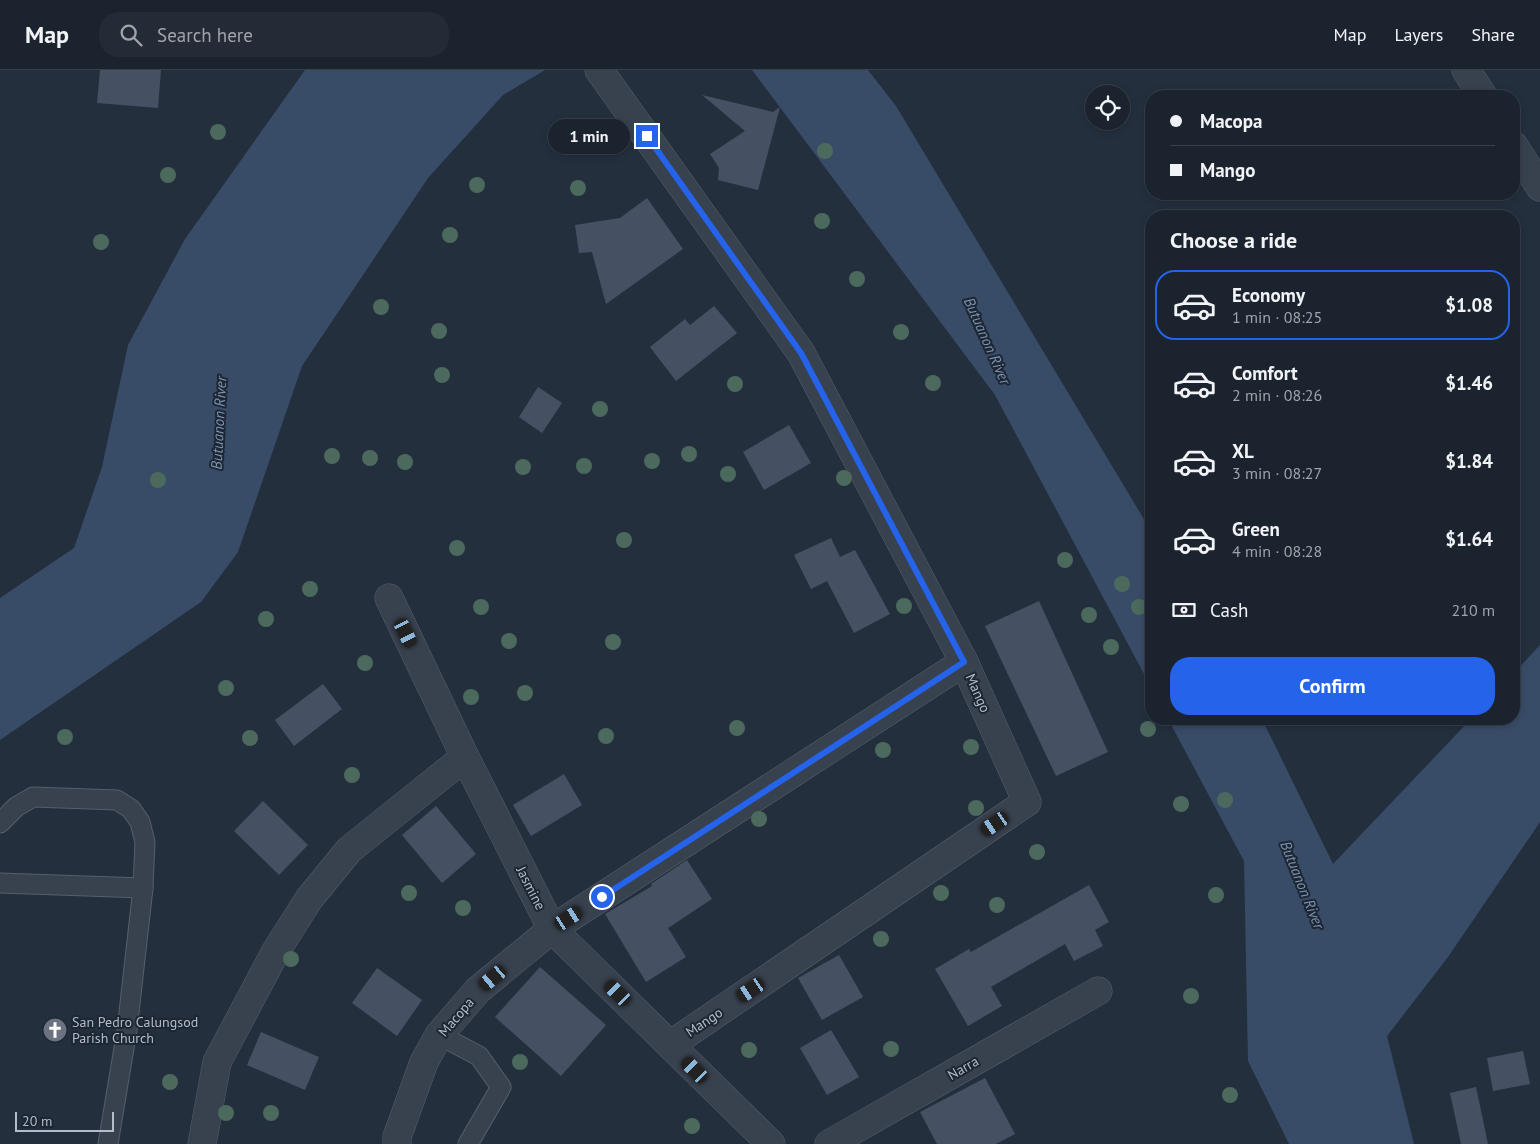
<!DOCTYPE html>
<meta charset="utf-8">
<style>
:root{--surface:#1b232e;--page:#242b36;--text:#f1f3f6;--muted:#a0a4aa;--line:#39404a;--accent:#2563eb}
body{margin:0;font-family:"PT Sans",sans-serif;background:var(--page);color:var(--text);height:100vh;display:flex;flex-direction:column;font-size:19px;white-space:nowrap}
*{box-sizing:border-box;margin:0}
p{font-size:16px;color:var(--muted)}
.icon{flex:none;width:28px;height:28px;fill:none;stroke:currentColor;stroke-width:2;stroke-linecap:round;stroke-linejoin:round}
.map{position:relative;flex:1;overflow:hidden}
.side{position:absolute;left:1145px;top:140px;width:375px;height:515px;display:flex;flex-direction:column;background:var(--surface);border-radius:20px;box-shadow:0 2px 8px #0003,0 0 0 1px var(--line)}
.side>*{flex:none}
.banner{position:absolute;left:1145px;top:20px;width:375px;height:110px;border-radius:20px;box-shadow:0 2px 8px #0003,0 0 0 1px var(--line);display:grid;align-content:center;height:110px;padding:0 25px;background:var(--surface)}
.fabs{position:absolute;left:1085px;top:15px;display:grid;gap:10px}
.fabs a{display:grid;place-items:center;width:45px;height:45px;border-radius:50%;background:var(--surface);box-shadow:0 2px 8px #0003,0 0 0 1px var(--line);font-size:25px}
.scale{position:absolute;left:15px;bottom:12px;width:99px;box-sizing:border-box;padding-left:5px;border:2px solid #b4bcc9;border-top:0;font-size:14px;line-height:18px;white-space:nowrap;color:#b4bcc9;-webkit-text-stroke:4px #1d2633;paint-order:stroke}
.end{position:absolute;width:22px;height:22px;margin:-11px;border:6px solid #2563eb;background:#fff;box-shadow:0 0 0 2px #fff}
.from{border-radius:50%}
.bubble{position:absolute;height:35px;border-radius:18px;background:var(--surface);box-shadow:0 2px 8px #0003,0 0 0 1px var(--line);font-size:16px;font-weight:800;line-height:35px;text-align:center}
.car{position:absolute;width:15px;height:30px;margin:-15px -8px;border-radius:6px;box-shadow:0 0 4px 1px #0007;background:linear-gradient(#222 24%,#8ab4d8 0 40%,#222 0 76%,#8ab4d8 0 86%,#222 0)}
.banner b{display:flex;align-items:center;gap:18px;height:48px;font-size:19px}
.banner b+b{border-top:1px solid var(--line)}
.banner i{width:12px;height:12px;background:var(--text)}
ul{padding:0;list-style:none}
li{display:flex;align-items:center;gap:15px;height:70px;margin:0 10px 8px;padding:0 15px;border:2px solid transparent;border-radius:20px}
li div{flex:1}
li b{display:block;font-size:19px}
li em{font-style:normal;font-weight:800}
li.current{border-color:var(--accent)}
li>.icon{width:45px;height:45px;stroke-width:1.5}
h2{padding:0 25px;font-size:22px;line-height:60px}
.pay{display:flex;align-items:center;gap:12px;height:55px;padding:0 25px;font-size:19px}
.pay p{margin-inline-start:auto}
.action{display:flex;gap:10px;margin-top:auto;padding:10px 25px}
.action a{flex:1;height:58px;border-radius:20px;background:var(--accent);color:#fff;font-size:20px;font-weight:800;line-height:58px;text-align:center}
header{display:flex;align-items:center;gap:30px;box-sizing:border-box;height:70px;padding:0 25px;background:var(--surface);border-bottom:1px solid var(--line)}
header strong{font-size:24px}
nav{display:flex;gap:28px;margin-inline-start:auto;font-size:18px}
.search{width:350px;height:45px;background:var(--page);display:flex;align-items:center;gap:12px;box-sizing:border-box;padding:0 18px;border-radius:20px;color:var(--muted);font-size:19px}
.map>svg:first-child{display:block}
.water{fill:#394c67}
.building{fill:#455162}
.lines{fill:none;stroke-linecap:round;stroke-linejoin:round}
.service-casing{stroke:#565f6c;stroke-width:21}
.minor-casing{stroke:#565f6c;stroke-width:29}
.service{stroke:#38414e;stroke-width:19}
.minor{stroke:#38414e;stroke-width:28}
.tree{fill:#4b6a5d}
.route{stroke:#2563eb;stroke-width:6}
.labels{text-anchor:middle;stroke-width:4;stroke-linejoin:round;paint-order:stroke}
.street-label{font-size:14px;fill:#b4bcc9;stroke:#1d2633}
.poi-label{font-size:14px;fill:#b4bcc9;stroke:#1d2633;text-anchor:start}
.water-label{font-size:15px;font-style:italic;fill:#7c92b1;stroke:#1d2633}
</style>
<header>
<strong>Map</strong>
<div class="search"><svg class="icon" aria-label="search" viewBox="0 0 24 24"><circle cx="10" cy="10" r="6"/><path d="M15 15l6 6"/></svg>Search here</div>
<nav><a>Map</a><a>Layers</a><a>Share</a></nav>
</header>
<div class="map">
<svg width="1540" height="1074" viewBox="0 0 1540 1074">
<rect width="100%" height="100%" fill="#242f3e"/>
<g class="water">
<polygon points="305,0 545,0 503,25 428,108 302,296 238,482 201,532 0,670 0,528 74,478 102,397 128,275 185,169"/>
<polygon points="752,0 868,0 896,36 1151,461 1151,617 995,325"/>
<polygon points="1540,575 1540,752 1448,887 1387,966 1414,1074 1289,1074 1248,991 1244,791 1168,649 1262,649 1333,794 1471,649 1514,649 1514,603"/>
</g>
<g class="building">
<polygon points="100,0 161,0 158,38 97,33"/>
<polygon points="702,25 773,42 780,37 758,120 718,110 719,98 710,84 745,61"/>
<polygon points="647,128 683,179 606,234 592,182 579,183 575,155 620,148"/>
<polygon points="714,236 737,263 676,311 650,277 685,249 690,255"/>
<polygon points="538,317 562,333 542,363 519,347"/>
<polygon points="789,355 811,393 764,420 743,382"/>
<polygon points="831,468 840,487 855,480 890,544 854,563 827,511 811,519 794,485"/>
<polygon points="1039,531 1108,682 1056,706 985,556"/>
<polygon points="323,614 342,639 294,676 275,650"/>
<polygon points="564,704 582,735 531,766 513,735"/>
<polygon points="263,731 308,775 279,805 234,761"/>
<polygon points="436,736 476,784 442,813 402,765"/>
<polygon points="687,790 712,829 668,858 686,887 646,912 605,844 652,816 651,814"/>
<polygon points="1089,815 1109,852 1095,860 1103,876 1074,891 1065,874 991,917 1002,936 968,956 935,899 969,879 971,882"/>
<polygon points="839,885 863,927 822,950 798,908"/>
<polygon points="540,897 606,955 561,1006 495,947"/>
<polygon points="377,898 422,930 397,966 352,933"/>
<polygon points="831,960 859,1007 827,1025 800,978"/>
<polygon points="261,962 319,987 305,1020 247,995"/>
<polygon points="1523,981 1530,1014 1493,1021 1487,988"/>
<polygon points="985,1008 1015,1064 996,1074 937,1074 920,1042"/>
<polygon points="1476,1017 1488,1074 1461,1074 1450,1023"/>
</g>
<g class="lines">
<defs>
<g id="service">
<polyline points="0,753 16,737 33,727 117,730 131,739 140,752 145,772 143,818 127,960 108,1074"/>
<polyline points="0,813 143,818"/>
<polyline points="439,965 479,986 501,1017 468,1074"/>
</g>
<g id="minor">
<polyline points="599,0 801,283 964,592 1027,732 670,975"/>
<polyline points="1466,0 1483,26"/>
<polyline points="1514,76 1540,117"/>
<polyline points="389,528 465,687 552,859 771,1074"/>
<polyline points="202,1074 217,992 276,881 309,829 349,780 465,687"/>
<polyline points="397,1074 397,1067 424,992 439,965 478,920 552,859 964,592"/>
<polyline points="829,1074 1098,921"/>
</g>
</defs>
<use href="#service" class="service-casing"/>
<use href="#minor" class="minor-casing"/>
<use href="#service" class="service"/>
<use href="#minor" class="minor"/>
</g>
<g class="tree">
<circle cx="218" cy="62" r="8"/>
<circle cx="825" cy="81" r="8"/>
<circle cx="168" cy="105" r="8"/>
<circle cx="477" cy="115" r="8"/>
<circle cx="578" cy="118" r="8"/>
<circle cx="822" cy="151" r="8"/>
<circle cx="450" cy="165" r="8"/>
<circle cx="101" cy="172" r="8"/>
<circle cx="857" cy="209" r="8"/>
<circle cx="381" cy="237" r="8"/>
<circle cx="439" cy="261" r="8"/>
<circle cx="901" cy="262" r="8"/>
<circle cx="442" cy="305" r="8"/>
<circle cx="933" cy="313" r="8"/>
<circle cx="735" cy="314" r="8"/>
<circle cx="600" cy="339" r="8"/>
<circle cx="689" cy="384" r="8"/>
<circle cx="332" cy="386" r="8"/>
<circle cx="370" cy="388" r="8"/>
<circle cx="652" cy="391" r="8"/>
<circle cx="405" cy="392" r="8"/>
<circle cx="584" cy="396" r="8"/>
<circle cx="523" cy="397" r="8"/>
<circle cx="728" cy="404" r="8"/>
<circle cx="844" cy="408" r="8"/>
<circle cx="158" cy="410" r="8"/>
<circle cx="624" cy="470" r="8"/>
<circle cx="457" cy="478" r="8"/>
<circle cx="1065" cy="490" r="8"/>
<circle cx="1122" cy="514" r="8"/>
<circle cx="310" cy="519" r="8"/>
<circle cx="904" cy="536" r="8"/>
<circle cx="481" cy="537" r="8"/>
<circle cx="1139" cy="537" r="8"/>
<circle cx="1089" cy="545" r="8"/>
<circle cx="266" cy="549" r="8"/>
<circle cx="509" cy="571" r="8"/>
<circle cx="613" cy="572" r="8"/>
<circle cx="1111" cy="577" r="8"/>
<circle cx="365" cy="593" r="8"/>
<circle cx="226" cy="618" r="8"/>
<circle cx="525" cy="623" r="8"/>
<circle cx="471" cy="627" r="8"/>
<circle cx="737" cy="658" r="8"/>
<circle cx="1148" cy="659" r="8"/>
<circle cx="606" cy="666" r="8"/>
<circle cx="65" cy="667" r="8"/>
<circle cx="250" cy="668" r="8"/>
<circle cx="971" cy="677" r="8"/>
<circle cx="883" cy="680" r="8"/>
<circle cx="352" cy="705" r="8"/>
<circle cx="1225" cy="730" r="8"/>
<circle cx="1181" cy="734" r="8"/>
<circle cx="976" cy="738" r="8"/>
<circle cx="759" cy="749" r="8"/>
<circle cx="1037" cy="782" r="8"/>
<circle cx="409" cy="823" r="8"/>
<circle cx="941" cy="823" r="8"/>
<circle cx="1216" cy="825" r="8"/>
<circle cx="997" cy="835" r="8"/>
<circle cx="463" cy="838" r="8"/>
<circle cx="881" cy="869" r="8"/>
<circle cx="291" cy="889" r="8"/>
<circle cx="1191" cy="926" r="8"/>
<circle cx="891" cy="979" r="8"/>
<circle cx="749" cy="980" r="8"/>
<circle cx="520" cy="992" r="8"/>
<circle cx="170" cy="1012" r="8"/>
<circle cx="1230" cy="1025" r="8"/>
<circle cx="226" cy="1043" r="8"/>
<circle cx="271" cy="1043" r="8"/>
<circle cx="692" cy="1056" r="8"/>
</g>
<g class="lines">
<polyline class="route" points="602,827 964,592 801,283 647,66"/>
</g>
<defs>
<symbol id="church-disc" viewBox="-11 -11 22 22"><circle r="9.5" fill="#6b7280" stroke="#1d2633"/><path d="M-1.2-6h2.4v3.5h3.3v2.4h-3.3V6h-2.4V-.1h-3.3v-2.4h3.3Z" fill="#fff"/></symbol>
</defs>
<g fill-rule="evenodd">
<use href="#church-disc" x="41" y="946" width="28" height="28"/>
</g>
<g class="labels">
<g class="street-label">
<text transform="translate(978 623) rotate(66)" y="5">Mango</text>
<text transform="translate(531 818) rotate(63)" y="5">Jasmine</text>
<text transform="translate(456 947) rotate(-50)" y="5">Macopa</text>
<text transform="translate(704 952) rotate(-34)" y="5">Mango</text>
<text transform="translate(963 998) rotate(-30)" y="5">Narra</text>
</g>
<g class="poi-label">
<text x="72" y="957">San Pedro Calungsod<tspan x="72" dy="16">Parish Church</tspan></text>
</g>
<g class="water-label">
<text transform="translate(987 271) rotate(66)" y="5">Butuanon River</text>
<text transform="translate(219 353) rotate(-87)" y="5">Butuanon River</text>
<text transform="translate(1302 815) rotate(68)" y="5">Butuanon River</text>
</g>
</g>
</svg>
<div class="fabs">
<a><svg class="icon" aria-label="locate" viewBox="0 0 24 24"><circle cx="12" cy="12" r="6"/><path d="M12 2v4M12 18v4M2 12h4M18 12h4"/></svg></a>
</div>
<div class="scale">20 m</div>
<i class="end from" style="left:602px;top:827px"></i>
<i class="end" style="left:647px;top:66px"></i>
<div class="bubble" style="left:548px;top:49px;width:82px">1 min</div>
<i class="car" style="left:406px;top:563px;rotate:154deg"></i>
<i class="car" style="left:995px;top:754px;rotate:236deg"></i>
<i class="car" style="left:569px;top:848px;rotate:57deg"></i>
<i class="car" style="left:493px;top:908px;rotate:230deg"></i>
<i class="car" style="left:751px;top:920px;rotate:236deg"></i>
<i class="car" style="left:618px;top:923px;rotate:314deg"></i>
<i class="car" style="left:695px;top:1000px;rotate:315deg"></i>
<div class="banner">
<b><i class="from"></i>Macopa</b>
<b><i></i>Mango</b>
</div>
<section class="side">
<h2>Choose a ride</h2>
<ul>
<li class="current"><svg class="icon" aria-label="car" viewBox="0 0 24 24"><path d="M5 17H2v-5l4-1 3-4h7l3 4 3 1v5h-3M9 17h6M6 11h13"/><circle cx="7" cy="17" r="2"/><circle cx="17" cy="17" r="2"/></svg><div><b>Economy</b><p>1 min · 08:25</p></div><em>$1.08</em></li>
<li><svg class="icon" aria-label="car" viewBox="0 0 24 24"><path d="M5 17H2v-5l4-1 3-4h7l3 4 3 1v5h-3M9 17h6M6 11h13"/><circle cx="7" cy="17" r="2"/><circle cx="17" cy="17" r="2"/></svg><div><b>Comfort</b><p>2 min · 08:26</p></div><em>$1.46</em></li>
<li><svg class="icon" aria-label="car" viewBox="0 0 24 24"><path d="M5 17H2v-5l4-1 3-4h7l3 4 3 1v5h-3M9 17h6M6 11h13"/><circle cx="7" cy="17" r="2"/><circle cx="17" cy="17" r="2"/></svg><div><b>XL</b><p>3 min · 08:27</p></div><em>$1.84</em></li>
<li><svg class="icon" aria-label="car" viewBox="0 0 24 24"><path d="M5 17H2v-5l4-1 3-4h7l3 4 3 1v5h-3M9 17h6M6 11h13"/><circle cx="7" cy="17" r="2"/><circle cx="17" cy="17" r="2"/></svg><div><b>Green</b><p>4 min · 08:28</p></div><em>$1.64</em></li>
</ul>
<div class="pay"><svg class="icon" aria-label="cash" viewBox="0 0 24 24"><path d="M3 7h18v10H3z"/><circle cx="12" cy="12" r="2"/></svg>Cash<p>210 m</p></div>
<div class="action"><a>Confirm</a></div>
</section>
</div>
